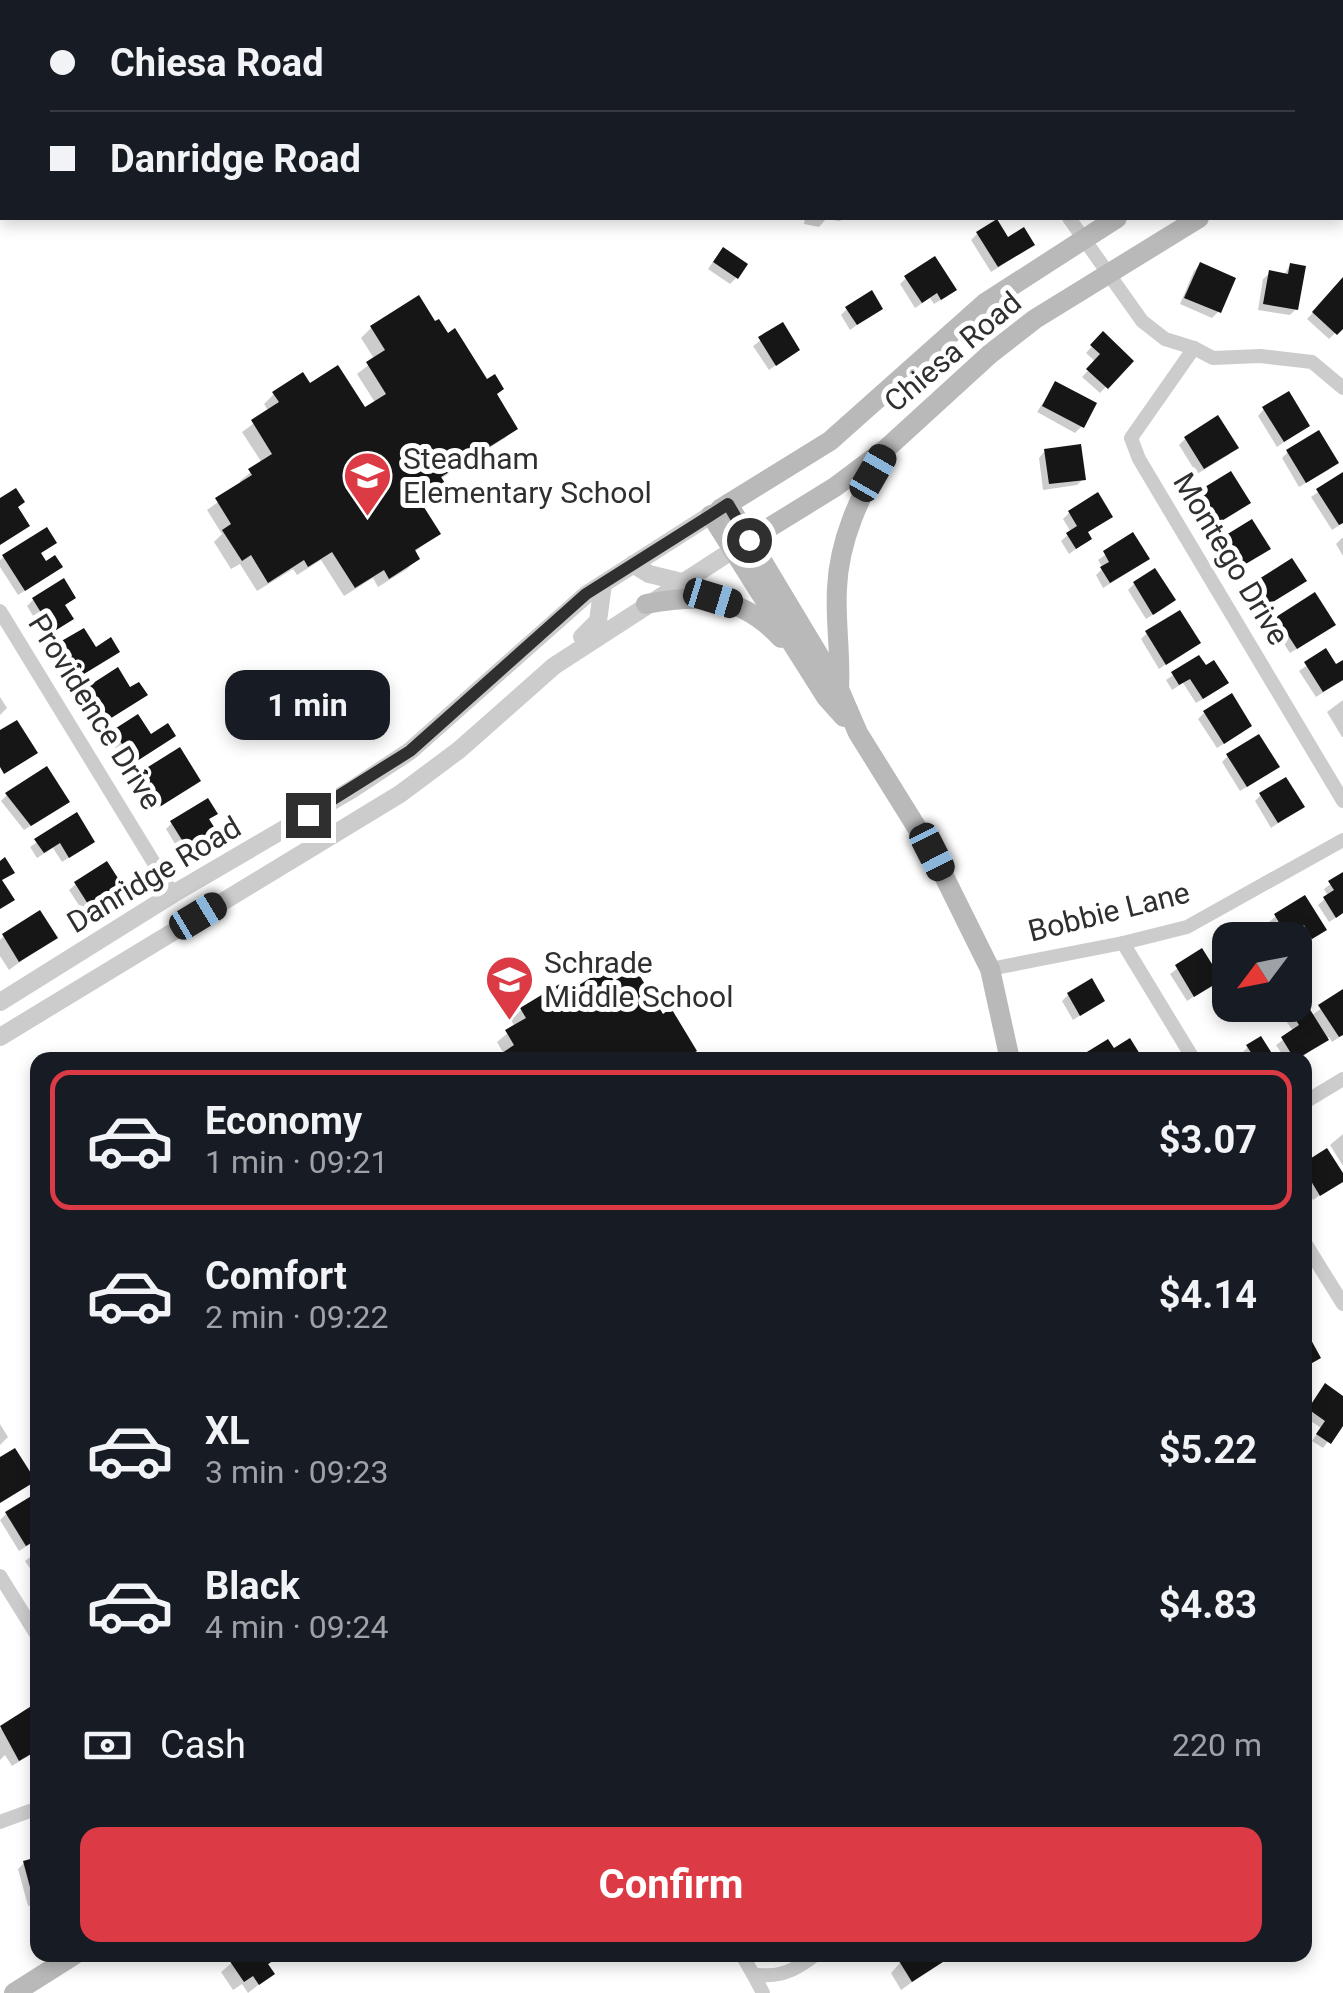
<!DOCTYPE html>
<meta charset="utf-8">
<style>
:root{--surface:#171b24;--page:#242831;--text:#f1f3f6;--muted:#9ea1a6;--line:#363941;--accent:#dc3a44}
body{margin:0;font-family:Roboto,sans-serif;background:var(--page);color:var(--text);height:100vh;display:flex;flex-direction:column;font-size:38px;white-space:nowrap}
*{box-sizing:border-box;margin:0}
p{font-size:32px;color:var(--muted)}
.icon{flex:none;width:55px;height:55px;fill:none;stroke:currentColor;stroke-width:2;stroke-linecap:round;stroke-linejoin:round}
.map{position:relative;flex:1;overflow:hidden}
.side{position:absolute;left:30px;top:1052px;width:1282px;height:910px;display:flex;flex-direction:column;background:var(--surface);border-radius:20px;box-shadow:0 5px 15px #0003}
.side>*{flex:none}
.banner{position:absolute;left:0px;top:0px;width:1345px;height:220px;box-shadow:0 5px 15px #0003;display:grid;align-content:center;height:220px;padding:0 50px;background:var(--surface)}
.needle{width:65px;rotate:238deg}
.fabs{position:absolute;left:1212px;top:922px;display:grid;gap:20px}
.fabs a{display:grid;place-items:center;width:100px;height:100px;border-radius:20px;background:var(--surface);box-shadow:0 5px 15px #0003;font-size:50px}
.end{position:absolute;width:45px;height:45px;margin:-22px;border:12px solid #2f2f2f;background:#fff;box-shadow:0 0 0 5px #fff}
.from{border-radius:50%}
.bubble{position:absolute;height:70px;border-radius:20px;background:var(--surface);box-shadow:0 5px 15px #0003;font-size:32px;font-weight:700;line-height:70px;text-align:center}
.car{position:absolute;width:30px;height:60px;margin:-30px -15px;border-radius:12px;box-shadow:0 0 8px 2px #0007;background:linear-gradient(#222 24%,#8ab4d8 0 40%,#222 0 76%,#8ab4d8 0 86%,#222 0)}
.banner b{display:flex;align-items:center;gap:35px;height:95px;font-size:38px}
.banner b+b{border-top:2px solid var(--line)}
.banner i{width:25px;height:25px;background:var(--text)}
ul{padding:18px 0 0;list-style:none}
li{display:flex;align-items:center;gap:30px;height:140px;margin:0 20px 15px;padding:0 30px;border:5px solid transparent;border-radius:20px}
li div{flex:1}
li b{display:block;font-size:38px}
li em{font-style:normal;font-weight:700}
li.selected{border-color:var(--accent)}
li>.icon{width:90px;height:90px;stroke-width:1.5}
.pay{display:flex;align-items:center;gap:25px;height:110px;padding:0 50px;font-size:38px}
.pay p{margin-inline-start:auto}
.action{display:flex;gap:20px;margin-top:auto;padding:20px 50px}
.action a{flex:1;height:115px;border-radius:20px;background:var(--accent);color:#fff;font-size:40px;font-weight:700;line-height:115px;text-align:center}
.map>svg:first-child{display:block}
.shadow{fill:#0003}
.building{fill:#161616}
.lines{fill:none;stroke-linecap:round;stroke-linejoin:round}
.minor{stroke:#ccc;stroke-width:14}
.tertiary{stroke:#ccc;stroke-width:18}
.secondary{stroke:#b9b9b9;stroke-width:20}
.route{stroke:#2f2f2f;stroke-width:12}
.labels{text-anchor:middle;stroke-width:10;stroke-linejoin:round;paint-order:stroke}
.street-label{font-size:30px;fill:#2f2f2f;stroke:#fff}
.poi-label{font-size:30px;fill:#2f2f2f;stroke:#fff;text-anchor:start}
</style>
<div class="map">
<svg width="1343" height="1993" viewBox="0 0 1343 1993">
<rect width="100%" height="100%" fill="#fff"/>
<g class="shadow">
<polygon points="563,0 616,0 618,2 565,2"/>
<polygon points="893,0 937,0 938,1 890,2"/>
<polygon points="1261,0 1285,0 1286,2 1257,2"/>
<polygon points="805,218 843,218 840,221 826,219 819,227 804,224"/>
<polygon points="977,234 1007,240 1026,250 991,272 971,240"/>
<polygon points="717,256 736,278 730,284 708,269"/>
<polygon points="1200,265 1233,279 1218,312 1212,318 1180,304 1194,271"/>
<polygon points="1290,265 1296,309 1290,315 1258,310 1263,279 1270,273 1284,275"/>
<polygon points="906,278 947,296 934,304 930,298 915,308 900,284"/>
<polygon points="1342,282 1343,325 1329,339 1307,319"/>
<polygon points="880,308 850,330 841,315 847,309"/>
<polygon points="434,325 495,396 515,428 505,438 440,479 442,483 418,502 438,534 413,553 417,559 407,569 378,587 373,578 344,596 321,560 297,575 293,569 257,591 240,564 231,569 214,542 222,534 207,510 242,485 240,481 262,463 242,432 269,412 264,404 274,394 309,386 364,411 376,404 357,374 375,360 361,338 371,328"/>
<polygon points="782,325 797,350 769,370 753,346"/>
<polygon points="1103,335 1131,361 1100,393 1082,377 1096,362 1086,353"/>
<polygon points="1055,384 1082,426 1075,433 1037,412"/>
<polygon points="1264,409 1307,426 1277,447 1258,416"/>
<polygon points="1185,439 1230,454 1197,474 1179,445"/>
<polygon points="1045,451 1083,479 1077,485 1043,490 1039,458"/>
<polygon points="1288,452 1330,469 1299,487 1282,458"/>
<polygon points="1343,475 1343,523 1332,530 1311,497"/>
<polygon points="1202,492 1248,502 1213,527 1195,499"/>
<polygon points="1069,513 1089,539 1069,554 1061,541 1071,532 1063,519"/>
<polygon points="1251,522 1261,554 1237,569 1221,543"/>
<polygon points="1132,536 1140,565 1103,588 1096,575 1103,568 1098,560"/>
<polygon points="1342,538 1343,538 1343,556 1336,544"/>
<polygon points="39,554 53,573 18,595 0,567 0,560 4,557"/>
<polygon points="1292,562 1297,587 1261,609 1249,591"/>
<polygon points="1134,584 1166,606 1146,619 1128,590"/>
<polygon points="73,598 63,606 71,619 46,637 27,606 33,600"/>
<polygon points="1278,618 1326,631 1290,653 1272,625"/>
<polygon points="1147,633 1197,643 1159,669 1141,639"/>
<polygon points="60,645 95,650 116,652 72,681 54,651"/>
<polygon points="1326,652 1335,668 1343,663 1343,680 1316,697 1299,671"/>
<polygon points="1198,658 1219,689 1196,703 1183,683 1172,690 1166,680"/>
<polygon points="88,689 129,691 145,695 101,725 82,695"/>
<polygon points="0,697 7,708 0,715"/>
<polygon points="1343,700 1343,737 1342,737 1327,712"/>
<polygon points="1204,713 1243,732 1217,748 1198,719"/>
<polygon points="115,732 150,738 173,736 127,767 109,738"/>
<polygon points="1228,756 1270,773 1240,791 1222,762"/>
<polygon points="141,774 198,781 154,811 135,780"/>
<polygon points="7,795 60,808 24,830 1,801"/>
<polygon points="1261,795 1302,807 1271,828 1255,801"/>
<polygon points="215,814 207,821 218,838 185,860 166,829 172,823"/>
<polygon points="76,816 86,847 62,862 53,848 37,858 30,847"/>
<polygon points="1343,875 1343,913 1329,922 1318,905 1328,896 1324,889"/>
<polygon points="76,884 119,900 88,919 69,890"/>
<polygon points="1276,916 1324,930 1305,944 1297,930 1280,940 1269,922"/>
<polygon points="1250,931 1256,940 1235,940"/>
<polygon points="4,936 54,937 9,970 0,956 0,940"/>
<polygon points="1230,943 1230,981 1214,956"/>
<polygon points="1201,951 1212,985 1187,1001 1170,974"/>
<polygon points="613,984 688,1060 497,1060 504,1054 497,1042 515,1027 511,1020 521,1010"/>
<polygon points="1343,992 1343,1035 1332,1042 1329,1037 1298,1060 1286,1060 1276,1045 1294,1032 1286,1021 1293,1014 1311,1016"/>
<polygon points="1068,995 1102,1001 1073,1020 1062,1001"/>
<polygon points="1248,1047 1273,1060 1246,1060 1242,1053"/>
<polygon points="1343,1134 1343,1166 1330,1145"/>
<polygon points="1305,1164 1343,1178 1343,1179 1313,1200 1305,1187"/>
<polygon points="1319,1393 1343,1399 1343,1421 1323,1448 1312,1441 1321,1428 1305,1417"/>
<polygon points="0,1424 8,1437 0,1445"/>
<polygon points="6,1514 38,1539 19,1551 0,1520"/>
<polygon points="38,1551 38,1580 25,1561"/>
<polygon points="32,1709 38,1750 12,1766 5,1755 0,1760 0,1729"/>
<polygon points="38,1859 38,1904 28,1906 18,1869 24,1863"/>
<polygon points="241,1955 281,1955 266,1966 272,1974 248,1993 242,1984 233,1990 221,1972"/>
<polygon points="895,1955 939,1955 943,1960 901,1990 891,1973 900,1963"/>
</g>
<g class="building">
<polygon points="997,219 1008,237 1024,227 1035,245 998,267 976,232"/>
<polygon points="723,247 748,264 738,279 713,262"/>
<polygon points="935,256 957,290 941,300 937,293 922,303 904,276"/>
<polygon points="1200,262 1236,278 1221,313 1184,298"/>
<polygon points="1290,263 1306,266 1298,310 1263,304 1269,270 1288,274"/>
<polygon points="1343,277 1343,329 1337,335 1312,312"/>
<polygon points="872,290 883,309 857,325 845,307"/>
<polygon points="419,295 435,321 439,319 448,333 455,328 487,379 495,374 504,389 497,394 518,429 441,477 445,483 429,494 424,487 415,493 441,534 415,550 420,559 389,579 384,570 355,588 332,552 308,567 304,560 268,583 251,555 242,561 222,530 231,524 215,498 252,475 248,469 272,454 251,420 279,402 272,392 303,372 310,383 338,365 365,407 386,394 366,362 385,350 370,326"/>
<polygon points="783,322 800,350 776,366 758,337"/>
<polygon points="1103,331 1134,361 1108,389 1086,369 1100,354 1090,345"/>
<polygon points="1055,381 1097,403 1084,428 1042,406"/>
<polygon points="1289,391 1310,426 1284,442 1262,407"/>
<polygon points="1218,415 1239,448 1204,469 1184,437"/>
<polygon points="1319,430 1339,463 1306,483 1286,450"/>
<polygon points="1081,444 1086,480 1049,484 1044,449"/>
<polygon points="1231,471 1251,503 1220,522 1200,490"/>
<polygon points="1343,472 1343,523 1339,525 1316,489"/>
<polygon points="16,488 25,502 18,507 30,526 0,545 0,498"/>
<polygon points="1098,492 1113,517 1088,532 1092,539 1076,549 1066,533 1077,526 1068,511"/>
<polygon points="1252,519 1271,549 1244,565 1226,535"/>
<polygon points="47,527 57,543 41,553 46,561 55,555 63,567 25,591 2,555"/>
<polygon points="1133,532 1150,559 1110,583 1100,567 1109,562 1103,551"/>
<polygon points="1292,558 1307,581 1268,605 1254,582"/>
<polygon points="1155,568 1176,600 1153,615 1133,582"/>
<polygon points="64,578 76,598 65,605 74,619 53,632 32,598"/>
<polygon points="1315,592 1336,625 1297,649 1276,617"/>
<polygon points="1180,610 1201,643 1166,665 1145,631"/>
<polygon points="84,628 96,647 111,637 120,652 79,677 58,643"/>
<polygon points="1326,648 1336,664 1343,660 1343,680 1323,692 1304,662"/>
<polygon points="1199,655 1206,665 1214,660 1229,683 1203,699 1190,679 1179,685 1171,672"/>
<polygon points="118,667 130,687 139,682 148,695 108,720 87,687"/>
<polygon points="1232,693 1252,726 1224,744 1203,711"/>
<polygon points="138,714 151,734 168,723 176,736 134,763 113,730"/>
<polygon points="17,720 38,753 4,774 0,767 0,730"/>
<polygon points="1259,734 1280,767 1247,787 1226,754"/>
<polygon points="180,747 201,781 161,806 140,772"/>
<polygon points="47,766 70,802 31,826 5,793"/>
<polygon points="1286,777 1305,807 1278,823 1259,793"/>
<polygon points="208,798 218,814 209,819 221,838 192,856 170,821"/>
<polygon points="77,812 95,842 69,858 60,843 44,853 34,839"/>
<polygon points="5,857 15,873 2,880 15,900 0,909 0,861"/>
<polygon points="107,861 128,894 95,915 74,882"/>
<polygon points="1343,872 1343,913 1336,918 1323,897 1334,890 1328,881"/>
<polygon points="1305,895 1327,930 1312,939 1304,925 1287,936 1274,914"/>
<polygon points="40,910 58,938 19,962 2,934"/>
<polygon points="1202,948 1222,980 1194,997 1175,965"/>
<polygon points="606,968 614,981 635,968 663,1014 671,1008 697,1051 689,1056 691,1060 502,1060 499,1055 514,1045 505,1030 526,1018 520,1008 563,982 568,992"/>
<polygon points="1092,978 1105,1001 1080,1016 1067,993"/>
<polygon points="1343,989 1343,1035 1339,1037 1318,1005"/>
<polygon points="1306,1003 1329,1040 1295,1060 1281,1037 1299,1025 1291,1012"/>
<polygon points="1261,1036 1276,1060 1256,1060 1246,1045"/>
<polygon points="1130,1038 1143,1059 1141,1060 1085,1060 1082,1055 1108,1039 1114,1048"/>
<polygon points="1327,1148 1343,1173 1343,1182 1320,1196 1305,1171 1305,1162"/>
<polygon points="1305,1329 1321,1358 1305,1367"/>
<polygon points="1325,1383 1343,1396 1343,1426 1331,1444 1316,1434 1325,1421 1308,1409"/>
<polygon points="15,1448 36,1481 0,1503 0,1457"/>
<polygon points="38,1492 38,1539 26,1546 5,1512"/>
<polygon points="33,1705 38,1712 38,1750 19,1761 0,1726"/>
<polygon points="38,1857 38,1901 34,1902 23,1861"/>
<polygon points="237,1955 282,1955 268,1964 275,1974 259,1985 253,1976 244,1982 229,1960"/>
<polygon points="909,1955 942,1955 946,1960 912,1982 899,1961"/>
</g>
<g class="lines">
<g class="minor">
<polyline points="716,0 718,2"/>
<polyline points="1212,0 1213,2"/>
<polyline points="135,2 139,0"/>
<polyline points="0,87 2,85"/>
<polyline points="1069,218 1142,321 1165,339 1194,348 1213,358 1260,356 1312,362 1343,388"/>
<polyline points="1194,348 1131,438 1139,459 1343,801"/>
<polyline points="0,611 173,894"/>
<polyline points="1123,943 1194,1060"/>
<polyline points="990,969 1123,943 1187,927 1343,840"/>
<polyline points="1305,1102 1343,1079"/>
<polyline points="1305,1243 1343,1304"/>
<polyline points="0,1576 38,1637"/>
<polyline points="0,1822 38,1808"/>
<path d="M742,1955L753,1974C778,1979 796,1970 815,1955"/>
<polyline points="753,1974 763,1993"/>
</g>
<g class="tertiary">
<polyline points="633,564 649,574 682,582"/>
<polyline points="582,637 598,621 603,584"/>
<polyline points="0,1002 173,894 351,790 410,751 587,594 720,509"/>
<polyline points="0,1037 400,794 459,750 554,666 733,550"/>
</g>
<g class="secondary">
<polyline points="1342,77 1343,77"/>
<polyline points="1342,129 1343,129"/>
<polyline points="728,504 839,689 858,733 932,852 990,969 1010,1060"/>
<polyline points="720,509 830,441 985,303 1117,218"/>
<polyline points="711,515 826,697 844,717"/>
<polyline points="733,550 835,487 887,448 990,354 1035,319 1199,218"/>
<path d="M646,604C701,594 740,594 781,638"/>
<path d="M839,689C841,654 835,621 837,588C839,540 860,496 883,456"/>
<polyline points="14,1993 74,1955"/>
</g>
</g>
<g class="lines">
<polyline class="route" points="308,815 410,751 586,594 711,515 728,504 749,540"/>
</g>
<defs>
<symbol id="school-pin" viewBox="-11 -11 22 30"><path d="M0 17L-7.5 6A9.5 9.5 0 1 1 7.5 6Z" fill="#dc3a44" stroke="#fff"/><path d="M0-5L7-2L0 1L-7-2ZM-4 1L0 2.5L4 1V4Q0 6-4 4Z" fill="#fff"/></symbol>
</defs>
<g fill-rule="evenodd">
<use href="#school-pin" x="340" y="448" width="55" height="75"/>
<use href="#school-pin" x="482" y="952" width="55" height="75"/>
</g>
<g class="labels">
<g class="street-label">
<text transform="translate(953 352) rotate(-40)" y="10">Chiesa Road</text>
<text transform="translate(1231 559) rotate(59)" y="10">Montego Drive</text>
<text transform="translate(95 712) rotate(58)" y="10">Providence Drive</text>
<text transform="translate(154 875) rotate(-31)" y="10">Danridge Road</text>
<text transform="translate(1109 912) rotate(-14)" y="10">Bobbie Lane</text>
</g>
<g class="poi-label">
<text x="403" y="469">Steadham<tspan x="403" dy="34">Elementary School</tspan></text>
<text x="544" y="973">Schrade<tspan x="544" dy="34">Middle School</tspan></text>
</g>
</g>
</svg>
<div class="fabs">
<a><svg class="needle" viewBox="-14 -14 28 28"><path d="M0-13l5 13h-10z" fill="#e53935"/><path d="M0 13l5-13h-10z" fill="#9ea1a6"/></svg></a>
</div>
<i class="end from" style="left:749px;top:540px"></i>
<i class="end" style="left:308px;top:815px"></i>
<div class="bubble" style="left:225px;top:670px;width:165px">1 min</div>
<i class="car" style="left:873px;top:473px;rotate:30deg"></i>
<i class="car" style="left:713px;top:598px;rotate:107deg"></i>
<i class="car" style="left:932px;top:852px;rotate:153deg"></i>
<i class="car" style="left:198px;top:916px;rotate:59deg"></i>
<div class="banner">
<b><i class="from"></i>Chiesa Road</b>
<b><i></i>Danridge Road</b>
</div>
<section class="side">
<ul>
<li class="selected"><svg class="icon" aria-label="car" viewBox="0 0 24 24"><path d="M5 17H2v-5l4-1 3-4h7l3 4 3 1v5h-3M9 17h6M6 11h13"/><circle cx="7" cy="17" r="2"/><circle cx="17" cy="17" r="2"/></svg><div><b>Economy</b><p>1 min · 09:21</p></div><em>$3.07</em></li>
<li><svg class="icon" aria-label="car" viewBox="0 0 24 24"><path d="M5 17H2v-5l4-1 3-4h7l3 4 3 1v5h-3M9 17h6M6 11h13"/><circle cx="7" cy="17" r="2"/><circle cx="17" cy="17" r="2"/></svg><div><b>Comfort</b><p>2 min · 09:22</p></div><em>$4.14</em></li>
<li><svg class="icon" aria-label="car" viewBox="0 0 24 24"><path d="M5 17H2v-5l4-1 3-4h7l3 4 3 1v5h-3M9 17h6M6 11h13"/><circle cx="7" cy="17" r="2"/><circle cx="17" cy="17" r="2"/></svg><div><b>XL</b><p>3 min · 09:23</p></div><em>$5.22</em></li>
<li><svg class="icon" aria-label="car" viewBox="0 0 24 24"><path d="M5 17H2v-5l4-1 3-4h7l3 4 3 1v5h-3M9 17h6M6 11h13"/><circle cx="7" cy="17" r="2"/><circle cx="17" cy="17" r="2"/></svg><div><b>Black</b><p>4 min · 09:24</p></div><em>$4.83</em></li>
</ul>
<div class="pay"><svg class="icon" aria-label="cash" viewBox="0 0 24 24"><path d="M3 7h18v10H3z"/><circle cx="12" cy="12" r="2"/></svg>Cash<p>220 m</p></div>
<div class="action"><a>Confirm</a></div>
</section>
</div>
